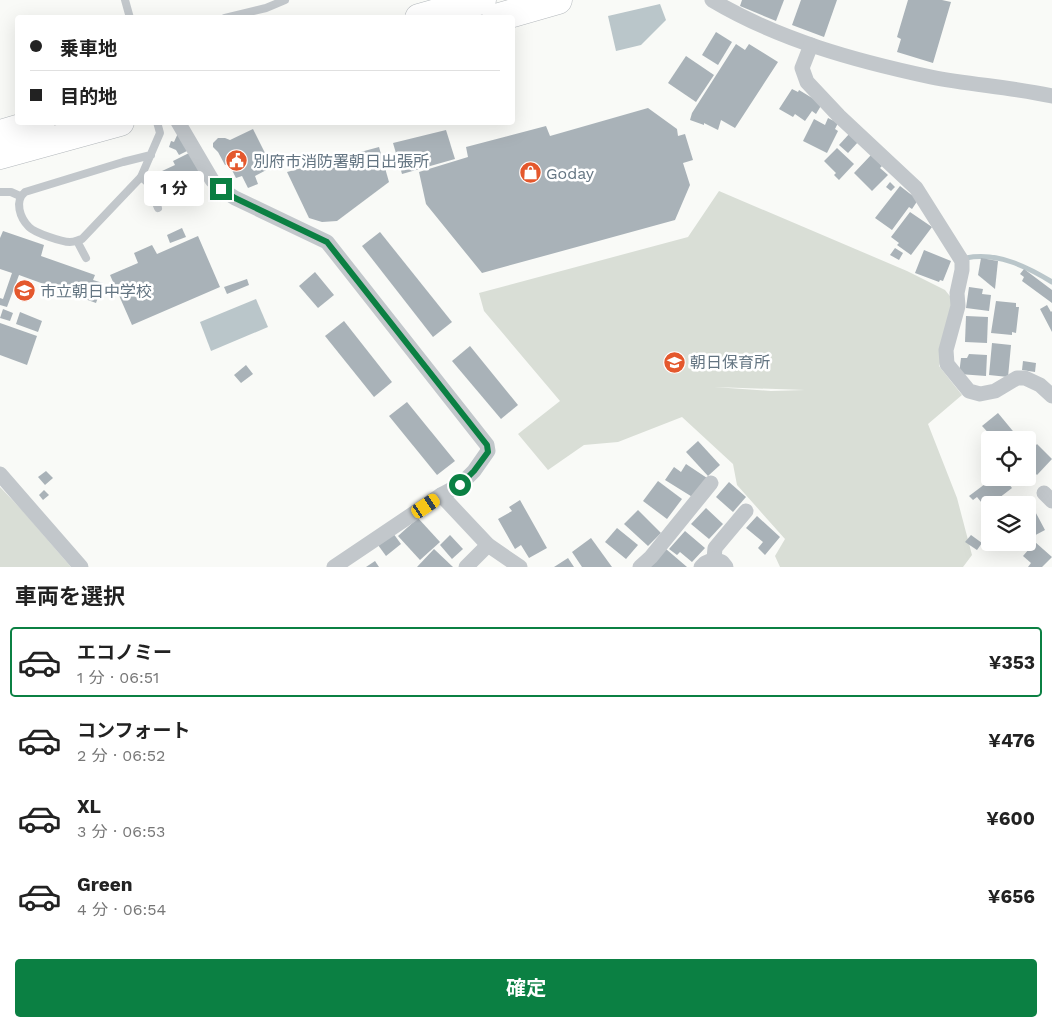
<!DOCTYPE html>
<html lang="ja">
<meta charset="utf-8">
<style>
:root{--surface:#fff;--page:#f2f2f2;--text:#222;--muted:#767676;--line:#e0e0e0;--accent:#0b8043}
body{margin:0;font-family:"Work Sans","Noto Sans JP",sans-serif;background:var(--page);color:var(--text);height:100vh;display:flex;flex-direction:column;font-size:19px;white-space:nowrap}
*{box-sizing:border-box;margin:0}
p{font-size:16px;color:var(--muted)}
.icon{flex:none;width:28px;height:28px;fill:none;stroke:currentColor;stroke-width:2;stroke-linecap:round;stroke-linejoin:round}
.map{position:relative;height:567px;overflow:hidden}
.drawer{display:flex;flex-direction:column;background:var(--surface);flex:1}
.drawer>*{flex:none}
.top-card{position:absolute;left:15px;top:15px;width:500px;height:110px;border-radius:5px;box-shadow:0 5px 20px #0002;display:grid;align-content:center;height:110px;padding:0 15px;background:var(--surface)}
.controls{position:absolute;left:981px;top:431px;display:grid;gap:10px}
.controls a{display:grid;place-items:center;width:55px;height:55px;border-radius:5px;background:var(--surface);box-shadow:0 5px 20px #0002;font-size:25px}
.end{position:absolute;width:22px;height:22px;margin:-11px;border:6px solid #0b8043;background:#fff;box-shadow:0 0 0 2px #fff}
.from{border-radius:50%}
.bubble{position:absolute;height:35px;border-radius:5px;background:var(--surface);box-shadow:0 5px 20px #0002;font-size:16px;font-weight:700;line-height:35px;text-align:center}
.car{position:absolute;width:15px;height:30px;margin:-15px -8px;border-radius:6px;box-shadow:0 0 4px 1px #0007;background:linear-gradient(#f5c518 24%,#345 0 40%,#f5c518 0 76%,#345 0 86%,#f5c518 0)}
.top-card b{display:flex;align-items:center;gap:18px;height:48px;font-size:19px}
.top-card b+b{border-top:1px solid var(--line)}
.top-card i{width:12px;height:12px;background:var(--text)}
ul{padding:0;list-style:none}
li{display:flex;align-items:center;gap:15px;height:70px;margin:0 10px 8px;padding:0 5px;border:2px solid transparent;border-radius:5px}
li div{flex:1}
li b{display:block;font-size:19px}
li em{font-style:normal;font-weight:700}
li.current{border-color:var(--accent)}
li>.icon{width:45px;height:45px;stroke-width:1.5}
h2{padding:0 15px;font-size:22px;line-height:60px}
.action{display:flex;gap:10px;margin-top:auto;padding:10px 15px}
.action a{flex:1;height:58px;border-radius:5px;background:var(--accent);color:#fff;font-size:20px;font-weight:700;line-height:58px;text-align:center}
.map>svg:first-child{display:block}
.green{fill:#d9ded6;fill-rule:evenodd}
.water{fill:#bac6ca}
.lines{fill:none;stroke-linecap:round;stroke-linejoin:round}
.stream{stroke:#bac6ca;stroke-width:5}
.building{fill:#a9b2b8}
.highway-casing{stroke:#b3b8bc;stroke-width:29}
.lane{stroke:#c2c7cb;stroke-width:8}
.street{stroke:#c2c7cb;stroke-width:15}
.highway{stroke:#fff;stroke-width:28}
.route{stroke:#0b8043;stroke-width:6}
.labels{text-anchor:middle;stroke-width:5;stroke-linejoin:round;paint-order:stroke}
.poi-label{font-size:16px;fill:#647582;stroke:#fff;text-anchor:start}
</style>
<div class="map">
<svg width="1052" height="567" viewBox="0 0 1052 567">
<rect width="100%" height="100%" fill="#f9faf7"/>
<g class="green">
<path d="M719,191L907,271L945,290L958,306L939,366L962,395L928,424L957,498L972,555L963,567H780L775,556L785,539L737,485L733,464L682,417L618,442L584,445L548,470L518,434L560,401L484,311L479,293L688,237ZM714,387L805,390L771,391Z"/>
<polygon points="0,487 21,509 71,567 0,567"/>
</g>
<g class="water">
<polygon points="660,4 666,20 641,45 616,51 608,16"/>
<polygon points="256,299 268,327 211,351 200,322"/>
</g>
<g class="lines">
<path class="stream" d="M966,258C997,252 1026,266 1052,282"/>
</g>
<g class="building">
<polygon points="742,0 784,0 776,21 740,6"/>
<polygon points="801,0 837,0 824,37 792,25"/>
<polygon points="908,0 942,0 951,2 933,63 897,52 901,39 897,37"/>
<polygon points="716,32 732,42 718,65 702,55"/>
<polygon points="736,44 745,50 749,44 778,62 735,128 721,120 718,130 704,123 704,125 690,120 692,113"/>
<polygon points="686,56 714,75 696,102 668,83"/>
<polygon points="792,89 798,92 799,90 822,104 816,114 812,111 805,121 795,114 793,117 779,109"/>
<polygon points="648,108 677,129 678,136 685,134 693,160 683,163 690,185 675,220 482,273 426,204 419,172 468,157 466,147 546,126 550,136"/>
<polygon points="828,118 838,123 835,129 838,131 827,153 803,141 814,119 825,125"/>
<polygon points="253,129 272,167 255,176 258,184 248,188 242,176 236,178 229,164 225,165 218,152 213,147 213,143 218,138 225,138 230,140"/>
<polygon points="446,130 455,159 402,174 393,143"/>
<polygon points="179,131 189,150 179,155 176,150 169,147 171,141 174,142"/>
<polygon points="850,133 859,141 848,153 839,145"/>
<polygon points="379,147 389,182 337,221 322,222 309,218 287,172"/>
<polygon points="837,148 854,164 839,180 834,175 836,173 824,161"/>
<polygon points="191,152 201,172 188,178 195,194 177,202 162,171 175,165 173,161"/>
<polygon points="871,155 882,166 880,168 888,175 872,191 854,173"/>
<polygon points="890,182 895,187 891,191 886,187"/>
<polygon points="900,186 918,200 912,209 909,207 892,230 875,218"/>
<polygon points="910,212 932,227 911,255 897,245 899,243 891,237"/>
<polygon points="182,228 186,237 170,243 167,235"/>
<polygon points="3,231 44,245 41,256 95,275 93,280 103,283 96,303 19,275 7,307 0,305 0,298 3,299 12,273 0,269 0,238"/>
<polygon points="380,232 452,322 433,337 362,246"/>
<polygon points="198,236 220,287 132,325 110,275 138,263 134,253 152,245 157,254"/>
<polygon points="895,248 903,253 899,260 890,255"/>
<polygon points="924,250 951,261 943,281 940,280 939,282 915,273"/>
<polygon points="981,258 998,261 995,289 978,275"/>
<polygon points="1024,269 1052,290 1052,303 1022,281 1024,277 1020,274"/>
<polygon points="315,272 334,295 318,308 299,286"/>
<polygon points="247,279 249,285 227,294 224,287"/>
<polygon points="969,287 983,289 982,294 991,295 989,311 966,308"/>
<polygon points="996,301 1016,303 1016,307 1019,307 1016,333 1012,332 1012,335 991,333"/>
<polygon points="1047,305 1051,312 1052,311 1052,332 1040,309"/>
<polygon points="3,309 13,313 10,321 0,318"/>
<polygon points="20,312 42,321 38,332 16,324"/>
<polygon points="966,316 988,317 987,343 965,342"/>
<polygon points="344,321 392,382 374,397 325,336"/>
<polygon points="0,323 37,336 27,365 0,355"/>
<polygon points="992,343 1011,345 1008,377 989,375"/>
<polygon points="470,346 518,405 501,419 452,361"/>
<polygon points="969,354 987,355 986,376 959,374 961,358 967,358"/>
<polygon points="1023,361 1036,363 1035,372 1022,370"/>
<polygon points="246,365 253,374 241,383 234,375"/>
<polygon points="407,402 455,461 437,475 389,416"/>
<polygon points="998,413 1017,436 1012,440 995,440 982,426"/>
<polygon points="698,441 720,465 708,476 686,452"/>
<polygon points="1037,444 1052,459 1037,475 1028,466 1028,454"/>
<polygon points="686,464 707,478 694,498 665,480 674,467 681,472"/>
<polygon points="46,471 53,478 45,485 38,477"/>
<polygon points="993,478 1004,478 1012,488 986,508 977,497 973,500 969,496"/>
<polygon points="658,481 682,499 667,519 643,501"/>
<polygon points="729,482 746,497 733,512 716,497"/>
<polygon points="44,490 49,495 43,500 39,495"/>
<polygon points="520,500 547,548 529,558 521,545 515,549 498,519 512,511 509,507"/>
<polygon points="1029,500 1045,530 1028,539 1028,505 1021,505"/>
<polygon points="706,508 723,524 709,539 691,524"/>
<polygon points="638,510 661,533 648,546 624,524"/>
<polygon points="757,516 780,537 765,555 758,548 763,542 746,528"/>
<polygon points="418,518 440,542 420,560 398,536"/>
<polygon points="617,528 638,545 626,559 605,542"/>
<polygon points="685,531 705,548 692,562 680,552 677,555 669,549"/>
<polygon points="393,533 401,544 386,556 378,545"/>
<polygon points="450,535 463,549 452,559 440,545"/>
<polygon points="971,535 982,543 977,550 965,542"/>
<polygon points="591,538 612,567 582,567 572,552"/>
<polygon points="1035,542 1052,557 1042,567 1028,567 1031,563 1023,556"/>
<polygon points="434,549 453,567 417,567"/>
<polygon points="666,549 687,567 649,567"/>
<polygon points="568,558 574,567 554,567"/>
<polygon points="375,561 379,567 366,567"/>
</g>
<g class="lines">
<defs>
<g id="highway">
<polyline points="419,18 482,0"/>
<polyline points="496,18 558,0"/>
<polyline points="0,134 41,122"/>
<polyline points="0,155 120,122"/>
</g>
</defs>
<use href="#highway" class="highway-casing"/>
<g class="lane">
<polyline points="125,0 130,18"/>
<polyline points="225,18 266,8 285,0"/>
<path d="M151,155L123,162L25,192C14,201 20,218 29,227C35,233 62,242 70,242C74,242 78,240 82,239L141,177L160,133L157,122"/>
<polyline points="141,177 147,182 158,208"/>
<polyline points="0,192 11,192 20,196"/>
<polyline points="77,241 86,258"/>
</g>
<g class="street">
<path d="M712,0C779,40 856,61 931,77C971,85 1012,87 1052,96"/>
<polyline points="811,45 802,68 807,82 839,116 916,188 962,261 962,270 957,293 958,306 946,350 947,364 969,391 980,394 995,391 1017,378 1025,378 1040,385 1052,396"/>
<polyline points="178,122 212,180 221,189 235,198 327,242 487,445 488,451 474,471 460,485 441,495 334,567"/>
<polyline points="0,474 81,567"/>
<polyline points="1044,493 1052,501"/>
<polyline points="441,495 488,545 520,567"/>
<polyline points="714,559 715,548 746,511"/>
<polyline points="466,567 488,545"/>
<polyline points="640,567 651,557 711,483"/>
<polyline points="701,567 705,563 714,559 722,562 726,567"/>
</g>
<use href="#highway" class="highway"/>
</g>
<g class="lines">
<polyline class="route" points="221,189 235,198 327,242 487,445 488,452 474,471 460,485"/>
</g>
<defs>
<symbol id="civic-disc" viewBox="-11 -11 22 22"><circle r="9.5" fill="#e4582d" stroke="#fff"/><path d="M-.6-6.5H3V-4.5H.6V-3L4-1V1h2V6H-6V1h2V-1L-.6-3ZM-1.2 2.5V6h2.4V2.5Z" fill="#fff"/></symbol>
<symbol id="shop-disc" viewBox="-11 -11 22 22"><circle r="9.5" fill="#e4582d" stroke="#fff"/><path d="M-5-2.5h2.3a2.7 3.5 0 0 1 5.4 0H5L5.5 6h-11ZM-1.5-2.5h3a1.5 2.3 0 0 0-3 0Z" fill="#fff"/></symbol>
<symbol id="school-disc" viewBox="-11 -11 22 22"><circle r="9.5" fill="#e4582d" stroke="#fff"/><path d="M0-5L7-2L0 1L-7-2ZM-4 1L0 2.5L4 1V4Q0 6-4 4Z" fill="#fff"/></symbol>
</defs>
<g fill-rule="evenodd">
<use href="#civic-disc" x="224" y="148" width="25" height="25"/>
<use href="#shop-disc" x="518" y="160" width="25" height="25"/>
<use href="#school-disc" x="12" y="278" width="25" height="25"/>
<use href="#school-disc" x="662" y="350" width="25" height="25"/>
</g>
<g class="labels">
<g class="poi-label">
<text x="253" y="167">別府市消防署朝日出張所</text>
<text x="546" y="179">Goday</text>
<text x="40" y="297">市立朝日中学校</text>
<text x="690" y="368">朝日保育所</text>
</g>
</g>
</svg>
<div class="controls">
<a><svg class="icon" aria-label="locate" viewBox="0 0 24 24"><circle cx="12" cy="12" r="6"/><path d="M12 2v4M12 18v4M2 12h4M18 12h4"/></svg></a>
<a><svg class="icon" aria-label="layers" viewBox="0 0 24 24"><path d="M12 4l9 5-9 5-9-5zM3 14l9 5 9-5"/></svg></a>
</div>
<i class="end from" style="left:460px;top:485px"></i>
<i class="end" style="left:221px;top:189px"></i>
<div class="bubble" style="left:144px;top:171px;width:60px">1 分</div>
<i class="car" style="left:426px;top:506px;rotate:56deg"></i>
<div class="top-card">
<b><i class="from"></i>乗車地</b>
<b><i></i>目的地</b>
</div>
</div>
<section class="drawer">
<h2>車両を選択</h2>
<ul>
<li class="current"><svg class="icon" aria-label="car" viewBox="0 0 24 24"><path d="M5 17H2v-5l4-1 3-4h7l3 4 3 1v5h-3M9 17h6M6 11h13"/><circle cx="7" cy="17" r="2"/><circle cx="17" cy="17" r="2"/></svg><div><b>エコノミー</b><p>1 分 · 06:51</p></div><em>¥353</em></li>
<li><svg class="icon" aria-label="car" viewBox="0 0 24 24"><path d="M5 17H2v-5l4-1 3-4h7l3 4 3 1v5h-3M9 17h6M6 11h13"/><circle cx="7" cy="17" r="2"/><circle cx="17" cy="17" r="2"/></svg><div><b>コンフォート</b><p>2 分 · 06:52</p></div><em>¥476</em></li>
<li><svg class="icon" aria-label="car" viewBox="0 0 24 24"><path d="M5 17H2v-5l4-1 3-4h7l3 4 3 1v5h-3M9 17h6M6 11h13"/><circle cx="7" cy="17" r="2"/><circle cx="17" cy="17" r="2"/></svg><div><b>XL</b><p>3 分 · 06:53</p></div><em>¥600</em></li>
<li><svg class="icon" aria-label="car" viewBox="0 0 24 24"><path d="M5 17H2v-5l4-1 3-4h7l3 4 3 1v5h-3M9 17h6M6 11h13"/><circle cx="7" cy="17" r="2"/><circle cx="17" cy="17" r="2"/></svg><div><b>Green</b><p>4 分 · 06:54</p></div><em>¥656</em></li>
</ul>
<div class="action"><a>確定</a></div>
</section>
